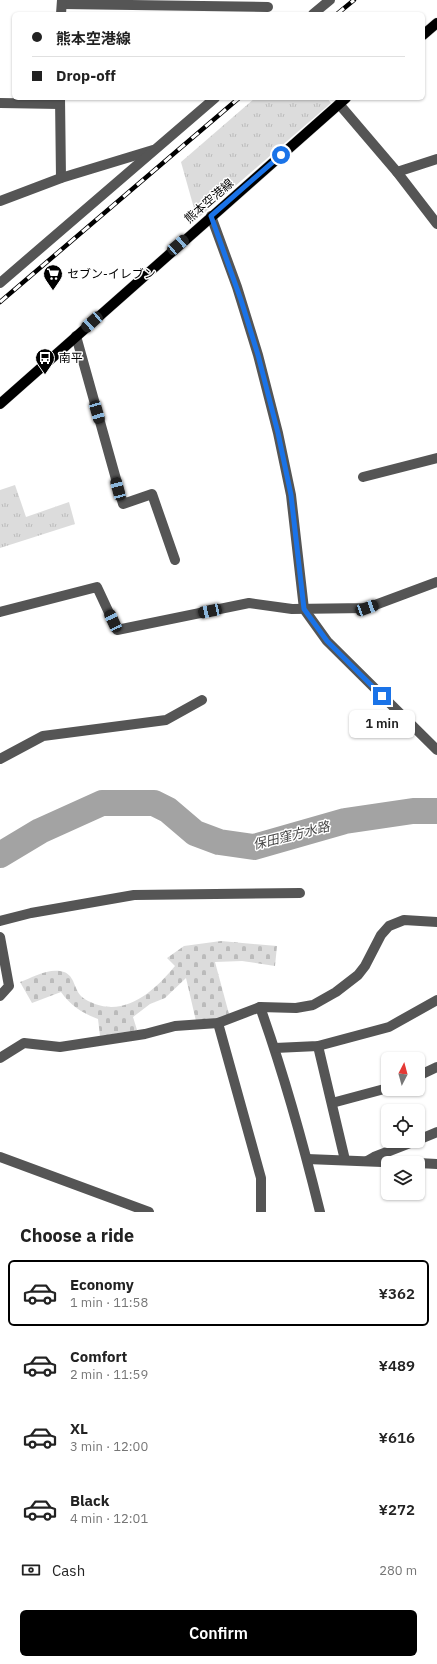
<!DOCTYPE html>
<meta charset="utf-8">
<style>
:root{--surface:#fff;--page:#f2f2f2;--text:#222;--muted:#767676;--line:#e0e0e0;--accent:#000}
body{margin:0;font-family:"IBM Plex Sans","Noto Sans JP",sans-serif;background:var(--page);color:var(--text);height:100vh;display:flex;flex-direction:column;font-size:15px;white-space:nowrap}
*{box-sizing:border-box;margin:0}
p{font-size:13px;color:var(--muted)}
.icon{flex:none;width:22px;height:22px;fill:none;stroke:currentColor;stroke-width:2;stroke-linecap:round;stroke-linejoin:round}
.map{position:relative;height:1212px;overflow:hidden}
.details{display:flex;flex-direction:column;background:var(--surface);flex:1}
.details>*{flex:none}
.guide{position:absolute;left:12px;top:12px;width:413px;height:88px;border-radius:6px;box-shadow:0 1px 3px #0004;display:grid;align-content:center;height:88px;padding:0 20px;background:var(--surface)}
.needle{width:26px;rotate:6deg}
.fabs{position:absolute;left:381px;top:1052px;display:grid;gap:8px}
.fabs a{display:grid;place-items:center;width:44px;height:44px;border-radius:6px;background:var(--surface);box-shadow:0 1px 3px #0004;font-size:20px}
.end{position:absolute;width:18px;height:18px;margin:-9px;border:5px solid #1a73e8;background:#fff;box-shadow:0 0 0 2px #fff}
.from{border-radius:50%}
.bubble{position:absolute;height:28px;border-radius:6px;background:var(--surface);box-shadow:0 1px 3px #0004;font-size:13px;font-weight:600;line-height:28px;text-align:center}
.car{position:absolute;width:12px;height:24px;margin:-12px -6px;border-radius:5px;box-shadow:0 0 3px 1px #0007;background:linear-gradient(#222 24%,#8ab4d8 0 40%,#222 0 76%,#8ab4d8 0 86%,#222 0)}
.guide b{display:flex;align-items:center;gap:14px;height:38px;font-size:15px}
.guide b+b{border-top:1px solid var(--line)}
.guide i{width:10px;height:10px;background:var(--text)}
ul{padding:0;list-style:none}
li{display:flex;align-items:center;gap:12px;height:66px;margin:0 8px 6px;padding:0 12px;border:2px solid transparent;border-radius:6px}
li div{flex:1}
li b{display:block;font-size:15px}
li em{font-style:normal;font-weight:600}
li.on{border-color:var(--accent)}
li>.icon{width:36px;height:36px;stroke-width:1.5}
h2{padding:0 20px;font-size:18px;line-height:48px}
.pay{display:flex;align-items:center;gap:10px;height:44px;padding:0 20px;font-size:15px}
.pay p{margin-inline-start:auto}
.primary-button{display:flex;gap:8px;margin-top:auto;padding:8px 20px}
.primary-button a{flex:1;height:46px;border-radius:6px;background:var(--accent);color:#fff;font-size:16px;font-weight:600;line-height:46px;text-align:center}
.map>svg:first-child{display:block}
.grass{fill:url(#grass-tufts)}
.cemetery{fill:url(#cemetery-stones)}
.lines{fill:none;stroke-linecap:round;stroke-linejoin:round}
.river{stroke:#a3a3a3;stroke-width:26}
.major-casing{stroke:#dbdbdb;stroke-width:11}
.minor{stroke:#555;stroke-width:10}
.major{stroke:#000;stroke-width:10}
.rail-casing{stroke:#000;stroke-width:4.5}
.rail{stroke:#fff;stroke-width:3;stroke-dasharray:9;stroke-linecap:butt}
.route{stroke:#1a73e8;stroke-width:5}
.labels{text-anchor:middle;stroke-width:3;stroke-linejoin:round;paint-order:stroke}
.street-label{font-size:12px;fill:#000;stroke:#fff}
.poi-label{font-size:12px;fill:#000;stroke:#fff;text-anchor:start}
.water-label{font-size:13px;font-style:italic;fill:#444;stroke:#fff}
</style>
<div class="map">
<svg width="437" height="1212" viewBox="0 0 437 1212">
<defs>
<pattern id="grass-tufts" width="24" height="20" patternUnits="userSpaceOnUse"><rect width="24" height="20" fill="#dcdcdc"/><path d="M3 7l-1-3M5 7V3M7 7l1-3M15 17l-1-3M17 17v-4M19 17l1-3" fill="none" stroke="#bbb"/></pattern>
<pattern id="cemetery-stones" width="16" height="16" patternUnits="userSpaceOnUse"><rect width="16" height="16" fill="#dcdcdc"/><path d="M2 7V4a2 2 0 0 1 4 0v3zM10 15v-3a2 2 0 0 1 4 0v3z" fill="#bbb"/></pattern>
</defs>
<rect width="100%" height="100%" fill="#fff"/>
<g class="grass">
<polygon points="255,98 327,98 331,103 197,219 181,162"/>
<polygon points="15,485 26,517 69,502 75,524 0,548 0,490"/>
</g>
<path class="cemetery" d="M221,941L277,946L275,966L242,961L215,962L229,1014L215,1020L196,1021L186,978L165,998L150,1004L133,1017L137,1030L100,1036L98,1019C82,1013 71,1006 61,992L32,1003L20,982C33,977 50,967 64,972C75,976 74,990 82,997C85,1000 91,1002 95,1004C128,1016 156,989 175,966L167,958L184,946Z"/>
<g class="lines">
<polyline class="river" points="0,855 40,831 102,803 154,803 168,810 195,833 219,842 254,847 345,821 413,811 437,811"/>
<defs>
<g id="major">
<polyline points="423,35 437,23"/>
<polyline points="0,404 346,98"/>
</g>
</defs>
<use href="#major" class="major-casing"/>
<g class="minor">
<polyline points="62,4 268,7"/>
<polyline points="61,14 62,0"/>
<polyline points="313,14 330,0"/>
<polyline points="60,98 61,178"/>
<polyline points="0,103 60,104"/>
<polyline points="339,104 397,172 437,224"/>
<polyline points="397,172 437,159"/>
<polyline points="0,201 61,178 153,150"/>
<polyline points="211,216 237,287 258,355 278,433 291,495 304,609 327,641 437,750"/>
<polyline points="0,283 215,98"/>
<polyline points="76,336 123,504 152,494 175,560"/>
<polyline points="363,477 437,458"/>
<polyline points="0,612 97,587 117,630 249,603 292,609 367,608 437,582"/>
<polyline points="0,759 43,736 166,720 202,700"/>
<polyline points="0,921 31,913 134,895 300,893"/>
<polyline points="0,937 9,986 0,996"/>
<path d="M260,1007C284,1074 303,1143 320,1212"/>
<polyline points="218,1023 261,1178 261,1212"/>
<polyline points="318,1046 345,1160"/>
<polyline points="275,1048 318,1046 389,1027 437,1000"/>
<polyline points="0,1058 24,1043 60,1047 145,1034 175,1026 218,1023 260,1007 296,1008 313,1005 336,992 358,975 365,966 381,935 389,926 404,920 437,922"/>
<polyline points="418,1076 437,1067"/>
<polyline points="332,1103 388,1088"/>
<polyline points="418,1140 437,1132"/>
<polyline points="0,1157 149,1212"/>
<polyline points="307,1159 407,1163"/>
<polyline points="367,1161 374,1157 415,1141"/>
<polyline points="418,1163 437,1164"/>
</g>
<use href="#major" class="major"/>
<defs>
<g id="rail">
<polyline points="337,14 354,0"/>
<polyline points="0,302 239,98"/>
</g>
</defs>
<use href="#rail" class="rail-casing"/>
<use href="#rail" class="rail"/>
</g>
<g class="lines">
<polyline class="route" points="281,155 211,216 241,300 258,355 278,433 291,495 304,609 327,641 382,696"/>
</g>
<defs>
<symbol id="supermarket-pin" viewBox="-11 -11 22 30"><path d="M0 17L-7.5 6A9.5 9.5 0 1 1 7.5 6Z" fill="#000" stroke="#fff"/><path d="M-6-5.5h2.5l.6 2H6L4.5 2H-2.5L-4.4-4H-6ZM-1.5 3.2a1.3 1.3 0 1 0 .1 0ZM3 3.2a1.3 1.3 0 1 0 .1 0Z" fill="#fff"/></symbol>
<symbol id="bus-pin" viewBox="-11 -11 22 30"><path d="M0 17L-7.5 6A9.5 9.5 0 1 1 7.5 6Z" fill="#000" stroke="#fff"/><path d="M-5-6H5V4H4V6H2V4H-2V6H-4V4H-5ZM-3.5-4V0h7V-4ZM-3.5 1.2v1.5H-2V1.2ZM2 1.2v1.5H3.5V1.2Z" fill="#fff"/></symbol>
</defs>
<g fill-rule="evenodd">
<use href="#supermarket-pin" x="42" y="263" width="22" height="30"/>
<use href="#bus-pin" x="34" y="347" width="22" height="30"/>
</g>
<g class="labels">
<g class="street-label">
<text transform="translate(209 201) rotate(-41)" y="4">熊本空港線</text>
</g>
<g class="poi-label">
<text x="67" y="278">セブン-イレブン</text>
<text x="59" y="362">南平</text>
</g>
<g class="water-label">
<text transform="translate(291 835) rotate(-14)" y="5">保田窪方水路</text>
</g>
</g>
</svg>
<div class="fabs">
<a><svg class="needle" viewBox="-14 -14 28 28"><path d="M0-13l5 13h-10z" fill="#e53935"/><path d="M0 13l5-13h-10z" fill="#767676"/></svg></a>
<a><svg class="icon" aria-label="locate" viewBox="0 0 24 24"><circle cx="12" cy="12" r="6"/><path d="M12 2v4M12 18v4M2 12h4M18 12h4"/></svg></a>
<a><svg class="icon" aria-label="layers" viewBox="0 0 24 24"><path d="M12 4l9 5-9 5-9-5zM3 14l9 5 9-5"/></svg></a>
</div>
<i class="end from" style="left:281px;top:155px"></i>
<i class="end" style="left:382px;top:696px"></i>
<div class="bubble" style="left:349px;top:710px;width:66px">1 min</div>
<i class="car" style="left:178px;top:245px;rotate:49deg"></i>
<i class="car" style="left:92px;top:322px;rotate:228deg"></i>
<i class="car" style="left:97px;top:412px;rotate:164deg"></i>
<i class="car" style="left:118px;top:489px;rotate:345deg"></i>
<i class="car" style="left:367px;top:608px;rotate:70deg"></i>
<i class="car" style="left:210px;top:611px;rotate:258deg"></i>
<i class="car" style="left:113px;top:621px;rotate:335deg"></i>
<div class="guide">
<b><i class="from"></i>熊本空港線</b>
<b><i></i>Drop-off</b>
</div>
</div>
<section class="details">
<h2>Choose a ride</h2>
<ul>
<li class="on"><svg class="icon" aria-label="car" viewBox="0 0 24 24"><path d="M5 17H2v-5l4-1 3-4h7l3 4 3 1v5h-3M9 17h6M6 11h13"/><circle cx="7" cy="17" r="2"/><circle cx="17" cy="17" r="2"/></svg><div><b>Economy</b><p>1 min · 11:58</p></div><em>¥362</em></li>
<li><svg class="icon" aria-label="car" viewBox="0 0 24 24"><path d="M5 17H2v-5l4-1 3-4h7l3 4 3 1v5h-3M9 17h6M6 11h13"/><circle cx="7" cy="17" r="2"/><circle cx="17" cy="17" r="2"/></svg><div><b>Comfort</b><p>2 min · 11:59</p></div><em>¥489</em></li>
<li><svg class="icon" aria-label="car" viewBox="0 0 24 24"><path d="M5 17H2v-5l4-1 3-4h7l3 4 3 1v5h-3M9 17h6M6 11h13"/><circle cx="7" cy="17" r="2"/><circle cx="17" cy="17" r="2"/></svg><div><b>XL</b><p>3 min · 12:00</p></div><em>¥616</em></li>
<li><svg class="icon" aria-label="car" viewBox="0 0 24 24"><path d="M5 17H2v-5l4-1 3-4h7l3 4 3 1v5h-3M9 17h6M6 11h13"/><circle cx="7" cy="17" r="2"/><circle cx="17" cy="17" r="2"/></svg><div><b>Black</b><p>4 min · 12:01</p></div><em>¥272</em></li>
</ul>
<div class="pay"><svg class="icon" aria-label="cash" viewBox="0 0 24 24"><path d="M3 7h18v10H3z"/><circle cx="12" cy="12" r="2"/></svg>Cash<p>280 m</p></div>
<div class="primary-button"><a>Confirm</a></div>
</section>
